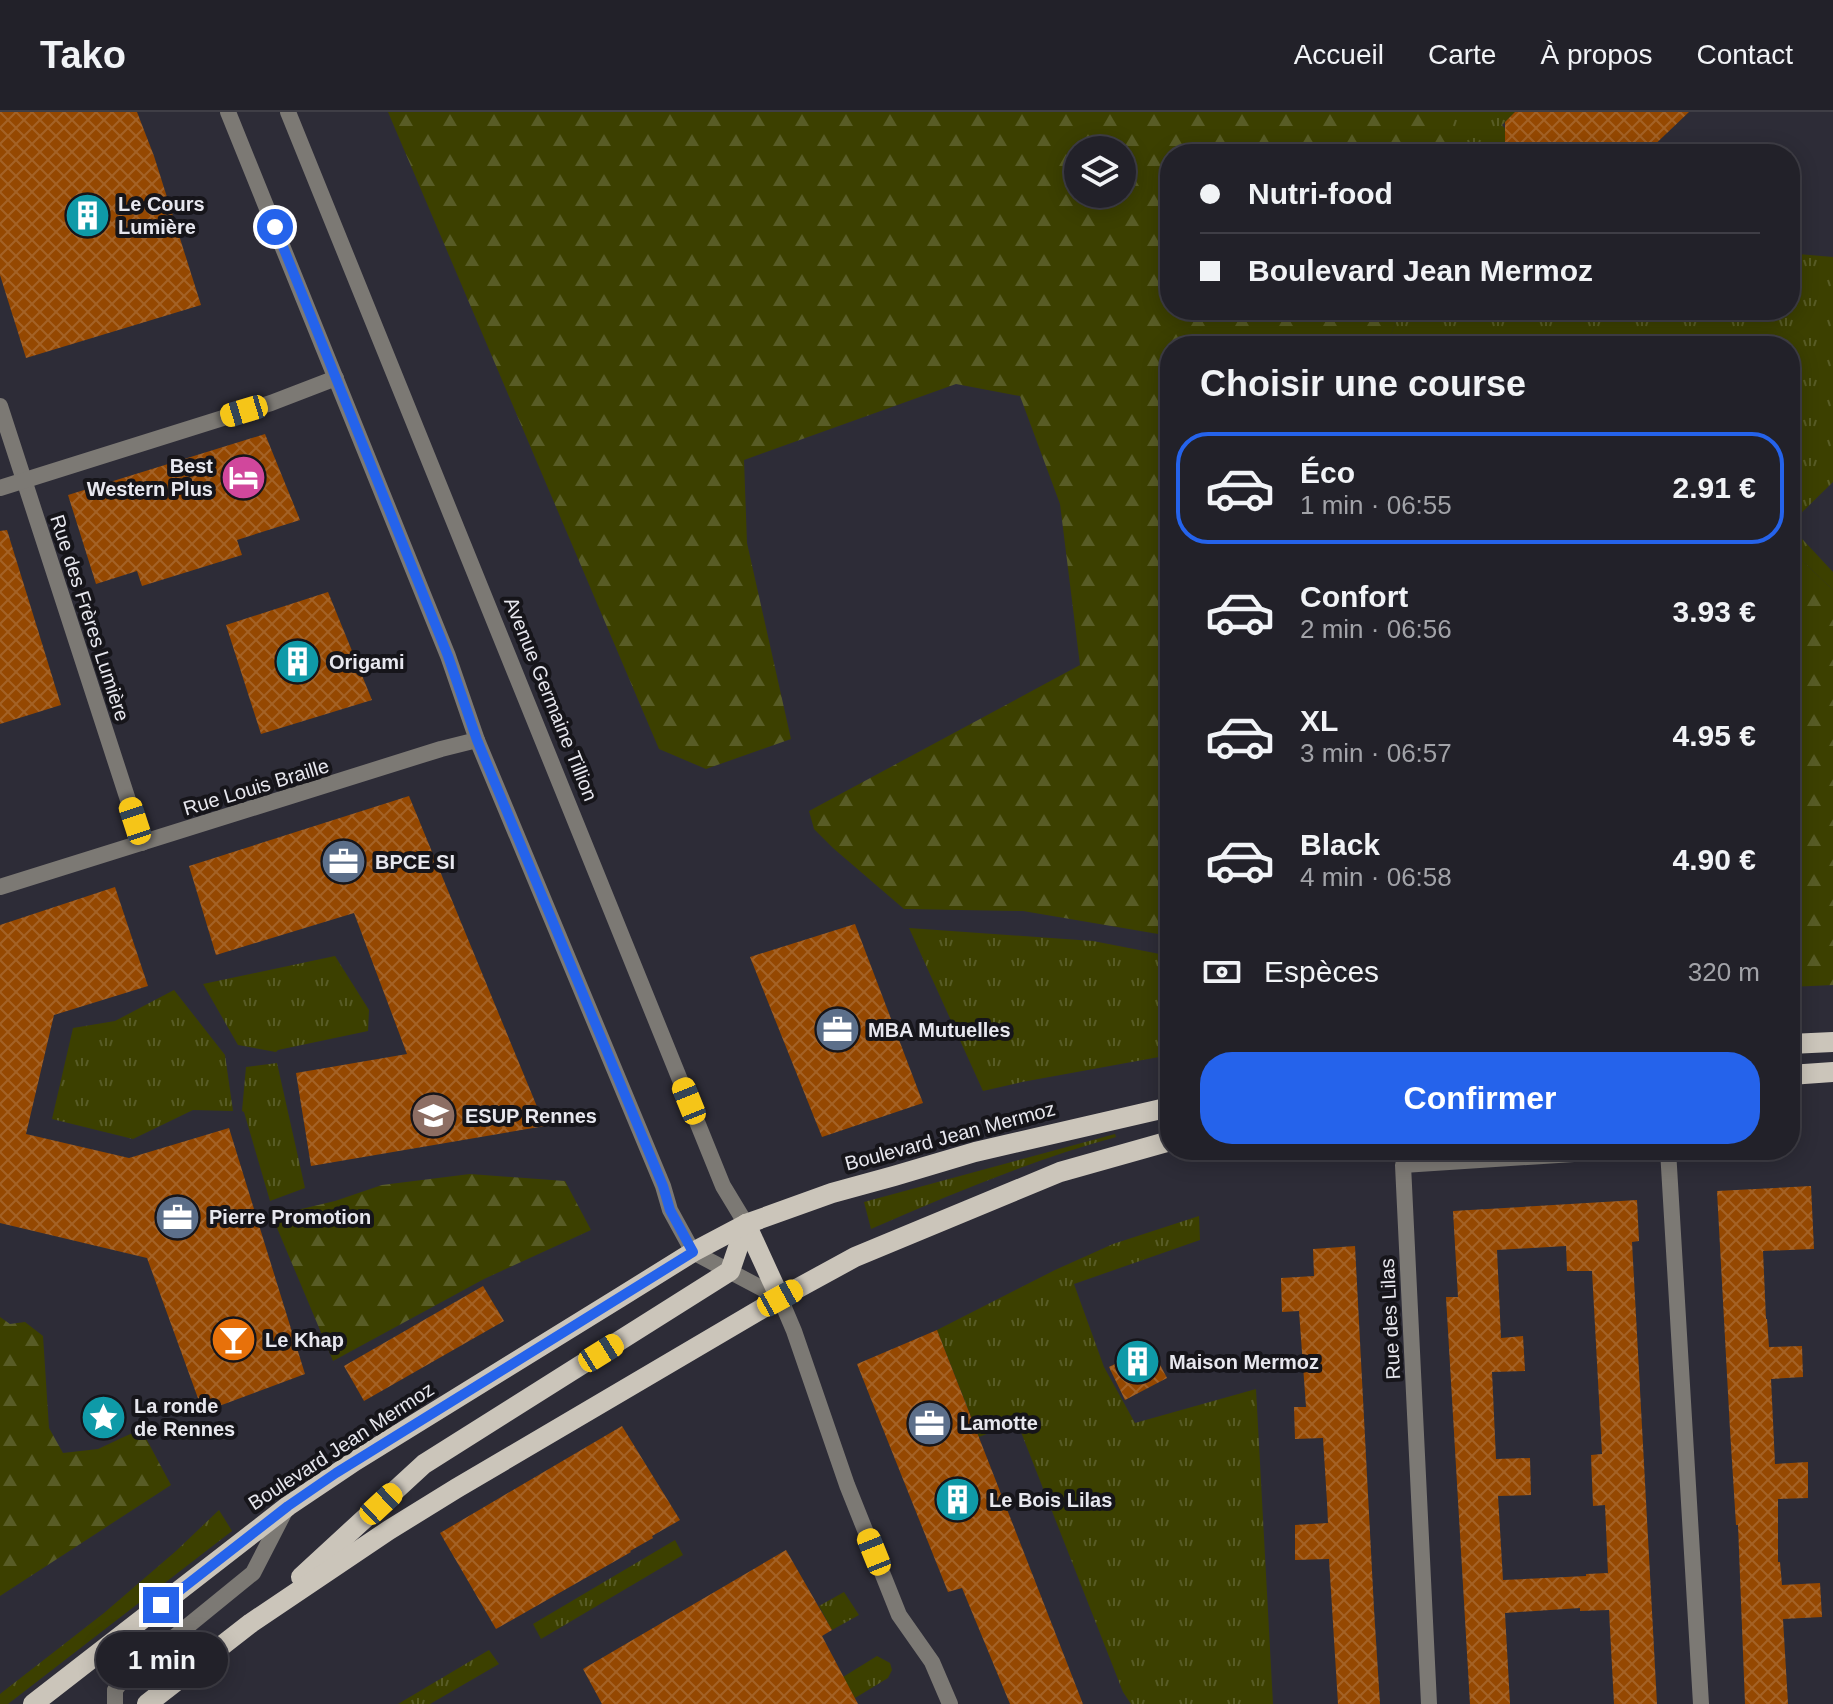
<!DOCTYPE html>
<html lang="fr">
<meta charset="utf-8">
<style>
:root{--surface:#222129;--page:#2a2931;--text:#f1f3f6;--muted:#a2a3a8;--line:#3f3e46;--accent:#2563eb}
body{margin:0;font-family:Arial,sans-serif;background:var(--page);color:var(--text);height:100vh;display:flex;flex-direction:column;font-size:30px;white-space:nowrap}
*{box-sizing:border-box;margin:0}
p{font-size:26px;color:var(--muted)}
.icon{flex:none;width:44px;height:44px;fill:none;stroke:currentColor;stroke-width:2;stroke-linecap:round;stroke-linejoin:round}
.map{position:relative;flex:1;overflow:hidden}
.details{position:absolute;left:1160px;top:224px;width:640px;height:824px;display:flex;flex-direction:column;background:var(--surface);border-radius:32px;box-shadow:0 4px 20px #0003,0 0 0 2px var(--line)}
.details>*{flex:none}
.guide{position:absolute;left:1160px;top:32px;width:640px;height:176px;border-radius:32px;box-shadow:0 4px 20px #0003,0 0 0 2px var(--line);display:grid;align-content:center;height:176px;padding:0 40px;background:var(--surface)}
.buttons{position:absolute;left:1064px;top:24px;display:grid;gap:16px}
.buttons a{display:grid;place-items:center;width:72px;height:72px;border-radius:50%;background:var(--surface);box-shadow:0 4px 20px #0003,0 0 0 2px var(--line);font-size:40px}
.end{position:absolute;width:36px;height:36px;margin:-18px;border:10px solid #2563eb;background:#fff;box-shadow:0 0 0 4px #fff}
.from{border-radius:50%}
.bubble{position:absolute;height:56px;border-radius:28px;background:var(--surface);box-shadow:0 4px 20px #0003,0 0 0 2px var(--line);font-size:26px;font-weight:700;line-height:56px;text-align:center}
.car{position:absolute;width:24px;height:48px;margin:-24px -12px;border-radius:10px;box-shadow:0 0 6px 2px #0007;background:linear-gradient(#f5c518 24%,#345 0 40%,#f5c518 0 76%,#345 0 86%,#f5c518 0)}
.guide b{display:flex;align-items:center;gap:28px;height:76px;font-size:30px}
.guide b+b{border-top:2px solid var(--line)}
.guide i{width:20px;height:20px;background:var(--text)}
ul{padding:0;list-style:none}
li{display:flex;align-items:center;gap:24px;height:112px;margin:0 16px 12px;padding:0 24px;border:4px solid transparent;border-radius:32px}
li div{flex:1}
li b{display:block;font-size:30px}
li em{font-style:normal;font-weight:700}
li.on{border-color:var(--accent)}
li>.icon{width:72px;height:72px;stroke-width:1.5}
h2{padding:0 40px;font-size:36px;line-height:96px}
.pay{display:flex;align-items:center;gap:20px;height:88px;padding:0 40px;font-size:30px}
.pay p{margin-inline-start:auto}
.primary-button{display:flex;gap:16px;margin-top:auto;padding:16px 40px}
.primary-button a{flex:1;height:92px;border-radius:32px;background:var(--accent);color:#fff;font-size:32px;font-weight:700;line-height:92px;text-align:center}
header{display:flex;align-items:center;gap:48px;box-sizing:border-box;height:112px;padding:0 40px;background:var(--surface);border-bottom:2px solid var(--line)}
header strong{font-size:38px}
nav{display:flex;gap:44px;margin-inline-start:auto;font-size:28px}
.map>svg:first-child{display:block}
.grass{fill:url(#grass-tufts)}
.forest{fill:url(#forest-firs);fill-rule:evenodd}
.building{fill:url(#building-cross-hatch);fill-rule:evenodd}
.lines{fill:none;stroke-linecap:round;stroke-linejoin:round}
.minor{stroke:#7c7974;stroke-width:16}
.tertiary{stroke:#7c7974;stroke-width:16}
.primary{stroke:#cbc5ba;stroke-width:20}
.route{stroke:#2563eb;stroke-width:10}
.labels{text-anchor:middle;stroke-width:8;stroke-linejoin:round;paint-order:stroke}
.poi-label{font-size:20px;font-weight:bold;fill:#e7e7ee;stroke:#16151a;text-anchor:start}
.street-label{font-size:20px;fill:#e7e7ee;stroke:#16151a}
</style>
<header>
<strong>Tako</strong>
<nav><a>Accueil</a><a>Carte</a><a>À propos</a><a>Contact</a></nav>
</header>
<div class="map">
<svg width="1833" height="1592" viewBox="0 0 1833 1592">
<defs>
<pattern id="grass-tufts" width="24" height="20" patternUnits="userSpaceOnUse" patternTransform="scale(2)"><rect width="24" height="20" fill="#3c4000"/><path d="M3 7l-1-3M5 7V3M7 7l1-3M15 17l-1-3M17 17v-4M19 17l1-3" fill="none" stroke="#585c26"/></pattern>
<pattern id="forest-firs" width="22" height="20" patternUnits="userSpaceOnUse" patternTransform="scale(2)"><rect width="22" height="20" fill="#3c4000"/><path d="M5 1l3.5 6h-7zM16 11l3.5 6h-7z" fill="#585c26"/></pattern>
<pattern id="building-cross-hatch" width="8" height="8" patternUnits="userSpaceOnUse" patternTransform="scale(2)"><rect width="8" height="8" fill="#954801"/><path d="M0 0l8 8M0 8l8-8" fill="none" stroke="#a46226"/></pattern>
</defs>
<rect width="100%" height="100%" fill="#2d2c37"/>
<g class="grass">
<polygon points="1451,0 1515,0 1502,13 1511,23 1505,42 1451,42"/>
<polygon points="1790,134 1798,142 1833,145 1833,370 1790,412 1790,234 1387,234 1400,198 1790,198"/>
<polygon points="1790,414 1833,460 1833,478 1790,437"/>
<polygon points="909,816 1093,829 1170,844 1170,943 1022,970 983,979"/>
<polygon points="335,844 369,898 368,919 278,938 276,940 238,933 203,872"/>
<polygon points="174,878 225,943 233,999 193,998 133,1027 52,1007 73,916 115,909"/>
<polygon points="277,951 305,1076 270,1089 244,1000 242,999 246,955"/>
<path d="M1115,1022L1116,1025C1032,1048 951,1082 871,1117L864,1090Z"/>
<polygon points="1199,1104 1200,1128 1074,1172 1104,1255 1135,1311 1256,1277 1273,1592 1131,1592 1123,1580 1017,1310 979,1325 937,1218 1055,1158 1113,1132"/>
<polygon points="219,1398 232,1419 8,1592 0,1592 0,1582 104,1501 176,1439"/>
<polygon points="675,1428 683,1443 541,1527 533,1512"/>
<polygon points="844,1480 859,1503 832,1518 819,1494"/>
<polygon points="489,1538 499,1552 430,1592 398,1592"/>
<polygon points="877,1544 890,1551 892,1558 888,1566 855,1586 843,1565"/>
</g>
<g class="forest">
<path d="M388,0H1451V42H1170V198H1400L1387,234H1170V824L1023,799L904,797L833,736L814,717L809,699L1080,553L1060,392L1020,284L956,272L744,348L747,431L791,627L706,657L659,637ZM1122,38V82H1078V38Z"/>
<polygon points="1790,437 1833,478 1833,873 1790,875"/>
<polygon points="470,1062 565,1069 591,1118 484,1167 333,1249 272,1104 335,1089 382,1073"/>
<polygon points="0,1205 10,1212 25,1210 43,1224 49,1316 63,1341 98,1337 141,1317 171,1373 0,1484"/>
</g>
<g class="building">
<polygon points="0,0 137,0 154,44 201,193 26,246 0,163"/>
<polygon points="1515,0 1689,0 1645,42 1505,42 1505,10"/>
<polygon points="265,322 300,408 237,428 242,443 142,474 137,459 96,472 68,383"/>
<polygon points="7,418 61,593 0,612 0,419"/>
<polygon points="328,480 372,588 261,622 226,513"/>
<polygon points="409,684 545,1014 311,1054 296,961 407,942 354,801 216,843 189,754"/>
<polygon points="115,775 148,874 54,903 26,1022 129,1046 229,1016 305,1262 203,1300 147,1146 0,1111 0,813"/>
<polygon points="855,812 923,991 822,1025 750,845"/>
<polygon points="1811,1074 1814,1137 1763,1139 1766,1207 1767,1207 1769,1235 1802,1234 1803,1265 1771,1267 1775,1352 1808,1350 1808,1386 1778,1387 1778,1450 1780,1450 1782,1473 1820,1471 1822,1505 1783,1507 1788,1592 1745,1592 1738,1413 1736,1413 1730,1318 1717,1079"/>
<path d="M1637,1088L1639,1129L1632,1130L1657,1592H1614L1609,1498L1580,1499V1496L1505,1501L1510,1592H1470L1446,1185H1458L1453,1099ZM1566,1134L1567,1159H1592L1602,1342L1591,1343L1593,1394L1605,1393L1608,1461L1586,1462V1464L1503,1468L1498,1384L1531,1383L1530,1346L1496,1347L1492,1260L1525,1259L1523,1224L1501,1226L1497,1138Z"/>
<polygon points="1355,1134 1374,1497 1380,1592 1338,1592 1329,1447 1295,1448 1295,1413 1328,1411 1327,1390 1323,1326 1295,1327 1294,1295 1306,1295 1299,1199 1282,1200 1281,1166 1314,1164 1313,1137"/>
<polygon points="483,1174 504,1209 364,1289 344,1254"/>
<polygon points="937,1218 1028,1451 1083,1592 1010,1592 962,1476 948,1480 857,1252"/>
<polygon points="1150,1234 1167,1266 1125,1288 1109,1255"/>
<polygon points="622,1314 680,1408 652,1424 653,1426 630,1439 631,1440 496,1517 440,1421"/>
<polygon points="786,1438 832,1518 822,1524 858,1592 602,1592 583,1557"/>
</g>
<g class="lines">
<g class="minor">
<polyline points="0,294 142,731"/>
<polyline points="0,376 271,291 336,266"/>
<polyline points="0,775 441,637 477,628"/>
<polyline points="1668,1038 1701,1592"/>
<polyline points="780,1186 794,1219 847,1373 899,1503 932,1550 950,1592"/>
<polyline points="115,1592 115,1578 124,1566 253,1461 285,1399"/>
<polyline points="1429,1592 1403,1053 1636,1038"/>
</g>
<g class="tertiary">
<polyline points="228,0 448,544 477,628 663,1074 670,1098 693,1140 780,1186"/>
<polyline points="288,0 723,1074 746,1112"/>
</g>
<g class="primary">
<polyline points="1790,932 1833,930"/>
<polyline points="1790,963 1833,960"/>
<polyline points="746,1112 780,1186"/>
<polyline points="301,1465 424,1352 730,1159 746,1112"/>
<polyline points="33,1592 288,1394 355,1349 619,1186 693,1140 746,1112 832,1081 894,1064 975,1040 1170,995"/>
<polyline points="147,1592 251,1511 389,1418 457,1376 780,1186 855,1145 1060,1060 1170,1029"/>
</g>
</g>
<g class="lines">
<polyline class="route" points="161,1493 288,1394 336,1361 693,1140 670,1098 663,1074 477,628 448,544 275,115"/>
</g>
<defs>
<symbol id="building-disc" viewBox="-11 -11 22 22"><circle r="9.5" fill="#0f9aa8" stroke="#16151a"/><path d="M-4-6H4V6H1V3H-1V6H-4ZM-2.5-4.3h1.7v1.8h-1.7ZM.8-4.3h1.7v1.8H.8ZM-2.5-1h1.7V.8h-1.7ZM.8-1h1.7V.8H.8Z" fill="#fff"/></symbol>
<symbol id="hotel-disc" viewBox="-11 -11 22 22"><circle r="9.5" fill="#d1479c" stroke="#16151a"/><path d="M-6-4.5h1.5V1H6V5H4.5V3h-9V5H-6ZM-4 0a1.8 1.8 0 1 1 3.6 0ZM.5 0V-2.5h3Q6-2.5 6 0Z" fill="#fff"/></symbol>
<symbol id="office-disc" viewBox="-11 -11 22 22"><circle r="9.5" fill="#5c6f8a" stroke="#16151a"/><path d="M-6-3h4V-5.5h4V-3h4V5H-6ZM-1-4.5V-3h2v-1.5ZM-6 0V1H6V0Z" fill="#fff"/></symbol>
<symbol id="university-disc" viewBox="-11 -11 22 22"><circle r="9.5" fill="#8d6e63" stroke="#16151a"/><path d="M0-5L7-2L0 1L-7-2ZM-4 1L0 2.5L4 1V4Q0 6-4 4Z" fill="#fff"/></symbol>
<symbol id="bar-disc" viewBox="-11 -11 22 22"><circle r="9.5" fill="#e8710a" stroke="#16151a"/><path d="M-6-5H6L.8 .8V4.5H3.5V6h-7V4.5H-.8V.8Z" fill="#fff"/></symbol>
<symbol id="sight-disc" viewBox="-11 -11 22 22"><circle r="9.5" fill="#0f9aa8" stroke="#16151a"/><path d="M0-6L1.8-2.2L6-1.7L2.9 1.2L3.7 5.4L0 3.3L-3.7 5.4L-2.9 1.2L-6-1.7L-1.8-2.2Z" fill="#fff"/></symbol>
</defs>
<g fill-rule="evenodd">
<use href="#building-disc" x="62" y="78" width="51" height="51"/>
<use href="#hotel-disc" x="218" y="340" width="51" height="51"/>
<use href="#building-disc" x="272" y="524" width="51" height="51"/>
<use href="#office-disc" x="318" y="724" width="51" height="51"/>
<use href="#office-disc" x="812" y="892" width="51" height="51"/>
<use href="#university-disc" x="408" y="978" width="51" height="51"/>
<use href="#office-disc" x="152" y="1080" width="51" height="51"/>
<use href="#bar-disc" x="208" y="1202" width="51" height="51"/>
<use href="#building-disc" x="1112" y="1224" width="51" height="51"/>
<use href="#sight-disc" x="78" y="1280" width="51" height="51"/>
<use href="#office-disc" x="904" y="1286" width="51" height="51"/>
<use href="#building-disc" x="932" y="1362" width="51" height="51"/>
</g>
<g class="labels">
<g class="poi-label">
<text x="118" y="99">Le Cours<tspan x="118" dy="23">Lumière</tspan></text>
<text x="213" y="361" text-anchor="end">Best<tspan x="213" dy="23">Western Plus</tspan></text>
<text x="329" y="557">Origami</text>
<text x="375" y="757">BPCE SI</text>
<text x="868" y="925">MBA Mutuelles</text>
<text x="465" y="1011">ESUP Rennes</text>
<text x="209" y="1112">Pierre Promotion</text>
<text x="265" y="1235">Le Khap</text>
<text x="1169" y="1257">Maison Mermoz</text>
<text x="134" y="1301">La ronde<tspan x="134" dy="23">de Rennes</tspan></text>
<text x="960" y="1318">Lamotte</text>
<text x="989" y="1395">Le Bois Lilas</text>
</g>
<g class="street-label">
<text transform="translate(90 506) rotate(72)" y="7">Rue des Frères Lumière</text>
<text transform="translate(551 587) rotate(68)" y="7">Avenue Germaine Tillion</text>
<text transform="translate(256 675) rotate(-17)" y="7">Rue Louis Braille</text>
<text transform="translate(950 1024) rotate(-15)" y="7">Boulevard Jean Mermoz</text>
<text transform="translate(1390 1207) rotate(-93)" y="7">Rue des Lilas</text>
<text transform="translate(341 1334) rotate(-33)" y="7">Boulevard Jean Mermoz</text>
</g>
</g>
</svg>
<div class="buttons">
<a><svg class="icon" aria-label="layers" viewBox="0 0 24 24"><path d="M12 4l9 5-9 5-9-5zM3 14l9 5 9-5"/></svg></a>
</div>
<i class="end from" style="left:275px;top:115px"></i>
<i class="end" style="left:161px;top:1493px"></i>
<div class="bubble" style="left:96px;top:1520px;width:132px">1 min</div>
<i class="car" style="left:244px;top:299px;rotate:253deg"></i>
<i class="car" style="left:135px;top:709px;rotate:342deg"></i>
<i class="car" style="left:689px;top:989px;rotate:338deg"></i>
<i class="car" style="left:780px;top:1186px;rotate:61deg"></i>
<i class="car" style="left:601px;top:1241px;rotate:58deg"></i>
<i class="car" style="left:381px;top:1392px;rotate:47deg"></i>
<i class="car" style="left:874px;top:1440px;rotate:338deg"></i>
<div class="guide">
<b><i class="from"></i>Nutri-food</b>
<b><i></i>Boulevard Jean Mermoz</b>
</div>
<section class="details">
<h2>Choisir une course</h2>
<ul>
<li class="on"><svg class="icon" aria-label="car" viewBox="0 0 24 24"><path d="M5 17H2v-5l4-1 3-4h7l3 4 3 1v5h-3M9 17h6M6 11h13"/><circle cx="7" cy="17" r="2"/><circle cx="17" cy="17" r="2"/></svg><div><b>Éco</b><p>1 min · 06:55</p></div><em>2.91 €</em></li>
<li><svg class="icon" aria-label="car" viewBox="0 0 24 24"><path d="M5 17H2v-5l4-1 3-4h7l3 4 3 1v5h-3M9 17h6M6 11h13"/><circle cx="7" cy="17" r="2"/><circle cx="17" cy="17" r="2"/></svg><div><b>Confort</b><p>2 min · 06:56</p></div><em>3.93 €</em></li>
<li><svg class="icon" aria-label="car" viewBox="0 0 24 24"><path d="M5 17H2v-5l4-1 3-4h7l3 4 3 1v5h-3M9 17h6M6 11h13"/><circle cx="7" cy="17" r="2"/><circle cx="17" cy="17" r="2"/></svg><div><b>XL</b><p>3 min · 06:57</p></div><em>4.95 €</em></li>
<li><svg class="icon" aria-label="car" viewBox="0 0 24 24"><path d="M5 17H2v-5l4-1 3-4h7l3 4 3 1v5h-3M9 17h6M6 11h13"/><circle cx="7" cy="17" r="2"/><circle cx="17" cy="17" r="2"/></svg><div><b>Black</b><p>4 min · 06:58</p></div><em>4.90 €</em></li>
</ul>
<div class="pay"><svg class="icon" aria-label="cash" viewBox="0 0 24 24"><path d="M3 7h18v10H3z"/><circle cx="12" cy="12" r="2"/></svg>Espèces<p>320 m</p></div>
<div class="primary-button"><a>Confirmer</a></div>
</section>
</div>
